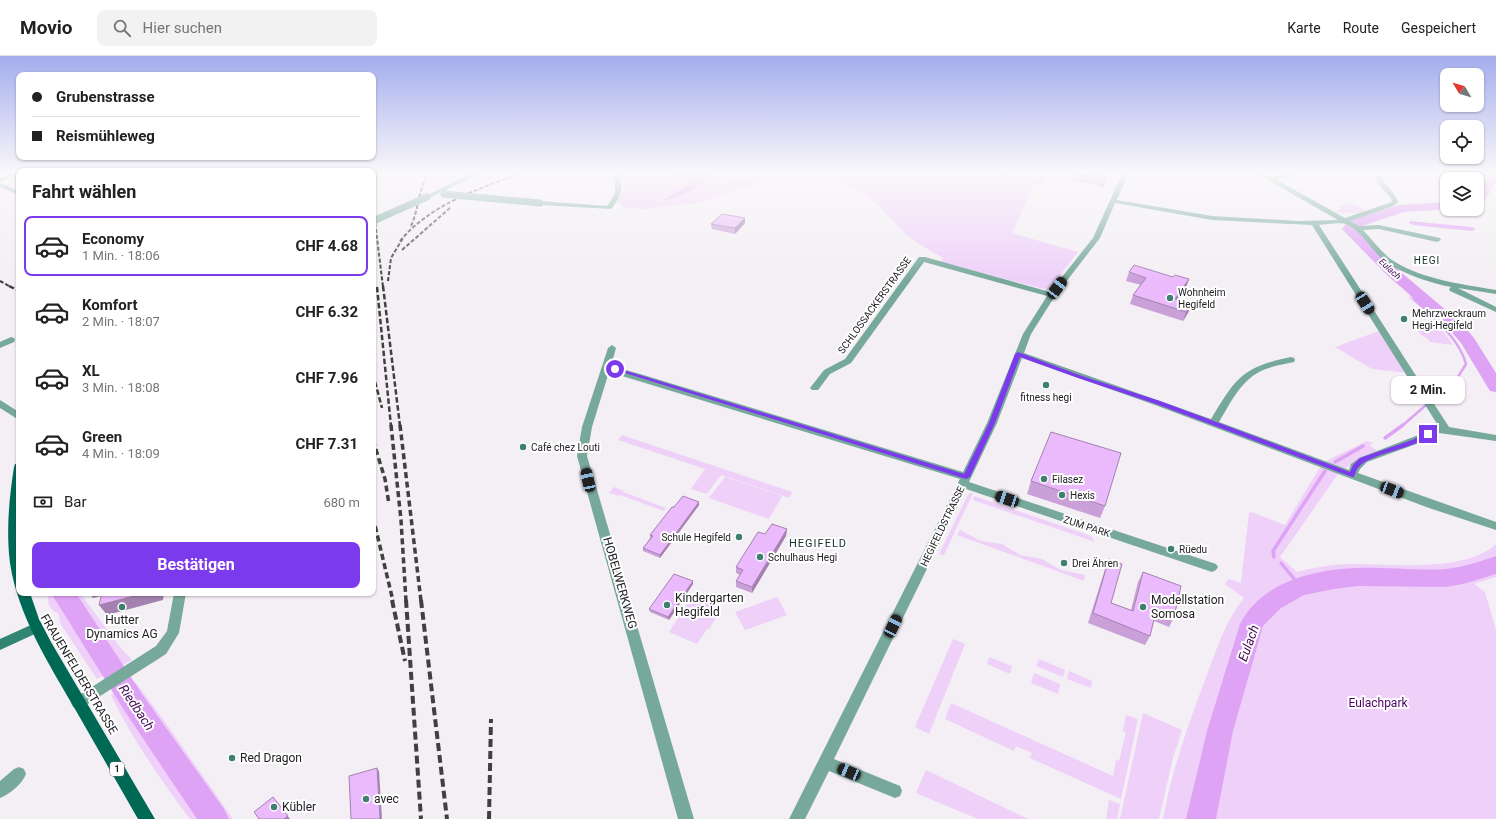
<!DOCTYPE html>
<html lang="de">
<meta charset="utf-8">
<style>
:root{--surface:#fff;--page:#f2f2f2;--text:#222;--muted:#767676;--line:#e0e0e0;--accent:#7c3aed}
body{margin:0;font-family:Roboto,sans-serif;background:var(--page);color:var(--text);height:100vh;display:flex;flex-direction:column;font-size:15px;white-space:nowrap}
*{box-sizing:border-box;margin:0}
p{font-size:13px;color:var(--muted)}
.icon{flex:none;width:22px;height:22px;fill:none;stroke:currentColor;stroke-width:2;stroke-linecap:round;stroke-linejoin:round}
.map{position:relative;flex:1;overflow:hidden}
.details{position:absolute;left:16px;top:112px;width:360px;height:428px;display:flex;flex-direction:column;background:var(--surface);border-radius:8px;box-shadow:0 1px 3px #0004}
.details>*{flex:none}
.top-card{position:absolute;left:16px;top:16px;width:360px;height:88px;border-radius:8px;box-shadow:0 1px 3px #0004;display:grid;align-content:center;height:88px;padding:0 16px;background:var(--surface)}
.needle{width:26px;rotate:308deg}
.fabs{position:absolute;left:1440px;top:12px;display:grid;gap:8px}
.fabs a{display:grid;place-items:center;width:44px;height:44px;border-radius:8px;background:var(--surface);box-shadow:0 1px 3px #0004;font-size:20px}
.end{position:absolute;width:18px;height:18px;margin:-9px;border:5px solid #7c3aed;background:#fff;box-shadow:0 0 0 2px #fff}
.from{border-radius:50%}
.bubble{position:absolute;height:28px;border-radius:8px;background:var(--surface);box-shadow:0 1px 3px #0004;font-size:13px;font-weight:700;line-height:28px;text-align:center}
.car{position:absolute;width:12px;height:24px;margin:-12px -6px;border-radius:5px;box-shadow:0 0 3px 1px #0007;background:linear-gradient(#222 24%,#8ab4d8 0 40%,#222 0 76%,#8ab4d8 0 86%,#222 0)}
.top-card b{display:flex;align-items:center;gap:14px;height:38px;font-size:15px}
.top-card b+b{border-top:1px solid var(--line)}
.top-card i{width:10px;height:10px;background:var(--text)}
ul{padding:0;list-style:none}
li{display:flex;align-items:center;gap:12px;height:60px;margin:0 8px 6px;padding:0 8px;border:2px solid transparent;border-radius:8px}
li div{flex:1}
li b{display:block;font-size:15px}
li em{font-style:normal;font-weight:700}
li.active{border-color:var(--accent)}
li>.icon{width:36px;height:36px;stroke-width:1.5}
h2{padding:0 16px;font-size:18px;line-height:48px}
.pay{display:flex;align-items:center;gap:10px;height:44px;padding:0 16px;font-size:15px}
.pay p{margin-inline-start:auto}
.primary-button{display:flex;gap:8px;margin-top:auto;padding:8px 16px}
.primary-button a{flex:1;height:46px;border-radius:8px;background:var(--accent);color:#fff;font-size:16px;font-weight:700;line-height:46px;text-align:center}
header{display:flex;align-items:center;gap:24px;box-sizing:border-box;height:56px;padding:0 20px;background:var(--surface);border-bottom:1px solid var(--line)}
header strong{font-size:19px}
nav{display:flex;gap:22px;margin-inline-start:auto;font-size:14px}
.search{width:280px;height:36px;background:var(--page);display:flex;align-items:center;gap:10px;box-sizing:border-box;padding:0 14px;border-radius:8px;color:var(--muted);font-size:15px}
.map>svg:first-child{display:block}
.green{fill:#eed0f9}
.water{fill:#dfa3f5}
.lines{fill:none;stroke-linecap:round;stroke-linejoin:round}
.stream-far2{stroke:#dfa3f5;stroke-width:2}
.stream-far1{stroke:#dfa3f5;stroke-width:2.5}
.stream{stroke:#dfa3f5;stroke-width:3.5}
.canal{fill:#dfa3f5;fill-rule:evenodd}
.river{fill:#dfa3f5;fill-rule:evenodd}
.street{fill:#77a99b;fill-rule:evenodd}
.secondary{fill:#308672;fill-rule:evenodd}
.primary{fill:#006956;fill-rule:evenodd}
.rail-far3{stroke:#413f41;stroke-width:2;stroke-dasharray:4 2;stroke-linecap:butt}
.rail-far2{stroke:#413f41;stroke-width:2.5;stroke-dasharray:5.5 2.5;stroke-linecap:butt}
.rail-far1{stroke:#413f41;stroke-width:3.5;stroke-dasharray:6 3.5;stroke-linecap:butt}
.rail{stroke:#413f41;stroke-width:4;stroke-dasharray:8 4;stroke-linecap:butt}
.street-bridge{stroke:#77a99b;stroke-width:7}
.wall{fill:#caa0d9}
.shaded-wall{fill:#a482b0}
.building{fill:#ebbafc;stroke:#a482b0}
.route{fill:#7c3aed}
.poi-dot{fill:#3e7f6e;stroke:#fefeff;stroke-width:1.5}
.labels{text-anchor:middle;stroke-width:4;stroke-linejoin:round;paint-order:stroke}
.far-water-label{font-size:9px;font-style:italic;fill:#420853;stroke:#fefeff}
.shield{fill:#fefeff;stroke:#656365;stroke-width:1}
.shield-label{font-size:9px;font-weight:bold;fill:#232123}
.far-quarter-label{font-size:10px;letter-spacing:1px;fill:#103028;stroke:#fefeff}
.poi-label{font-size:10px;fill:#232123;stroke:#fefeff;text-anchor:start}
.street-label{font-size:10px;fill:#232123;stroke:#fefeff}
.neighbourhood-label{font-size:11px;letter-spacing:1px;fill:#103028;stroke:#fefeff}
.near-street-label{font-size:12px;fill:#232123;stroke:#fefeff}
.near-poi-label{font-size:12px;fill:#232123;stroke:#fefeff;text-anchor:start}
.near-park-label{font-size:12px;fill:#510066;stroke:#fefeff}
.near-water-label{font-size:13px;font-style:italic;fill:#420853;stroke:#fefeff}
</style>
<header>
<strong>Movio</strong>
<div class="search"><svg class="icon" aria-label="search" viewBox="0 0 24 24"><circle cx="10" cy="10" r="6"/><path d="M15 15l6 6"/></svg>Hier suchen</div>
<nav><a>Karte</a><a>Route</a><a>Gespeichert</a></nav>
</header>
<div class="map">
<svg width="1496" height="763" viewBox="0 0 1496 763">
<rect width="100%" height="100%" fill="#f3eff4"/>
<g class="green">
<path d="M619,118H671L679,121L690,128L665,144C683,140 698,129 712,119C715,117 724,118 727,118L720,128L732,122L747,123L757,118H773L758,127L698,147L646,153L625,152L617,146C625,136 623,130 619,118Z"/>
<polygon points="823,118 988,118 1034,129 1012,177 1078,196 1050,232 1044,233 940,206 943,202 919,188 908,180 871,142 847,128"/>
<polygon points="991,118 1045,118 1042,126 1035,128"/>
<path d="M1484,118H1496C1496,132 1490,143 1477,149V132Z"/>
<polygon points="1351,147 1367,154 1354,158 1350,156 1342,158 1334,155 1341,153 1339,151"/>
<polygon points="1447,148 1447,153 1455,153 1411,155 1408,153 1355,170 1354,174 1390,211 1457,269 1496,323 1496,337 1474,300 1451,269 1430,251 1422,252 1409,242 1411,236 1410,234 1382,211 1347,173 1348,167 1402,150"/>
<polygon points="1415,270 1441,273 1453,289 1430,286 1427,282 1421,279"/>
<polygon points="1382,274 1409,317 1372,313 1335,291"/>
<polygon points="622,379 792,436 789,442 721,419 707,438 691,433 705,413 618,384"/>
<path d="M1367,385L1374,387L1369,389L1379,396L1340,415L1280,501L1297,516C1312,512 1328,509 1345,508C1387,507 1464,518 1496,488V521L1474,528L1485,536L1496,574V763H1163C1172,712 1190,664 1208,616C1218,590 1226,564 1244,542L1225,528L1229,523L1241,527L1249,457L1251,456L1285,469L1319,413L1328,404Z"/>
<polygon points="725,421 782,440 769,463 709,442"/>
<polygon points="614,431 624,435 623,436 666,452 664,455 620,439 619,440 609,437"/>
<polygon points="970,437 973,437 944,499 939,498 968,439"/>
<polygon points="974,440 1091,480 1095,486 973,444"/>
<polygon points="960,474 981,485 1002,488 1020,499 1042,503 1061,514 1085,519 1084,525 957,479"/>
<polygon points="695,536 719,545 712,557 718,559 709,573 707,573 697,588 669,576"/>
<path d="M48,537H80L120,591L132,604L97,623L60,567L59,559C49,551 48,551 48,537Z"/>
<polygon points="777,541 787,559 745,574 735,556"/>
<polygon points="953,583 965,588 929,678 915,671"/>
<polygon points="989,601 1012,610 1010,618 987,608"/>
<polygon points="1039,603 1065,614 1063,621 1036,610"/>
<polygon points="1069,615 1092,625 1091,632 1067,623"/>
<polygon points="1034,617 1060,628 1058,638 1031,627"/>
<path d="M130,627H136L163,663L233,763H190C161,724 132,683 111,639Z"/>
<polygon points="951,647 1113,720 1116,704 1119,705 1126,676 1123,675 1126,659 1138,663 1121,743 1030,702 1032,697 1016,690 1014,695 945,663"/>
<polygon points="1143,657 1182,674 1173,702 1159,763 1120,763"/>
<polygon points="926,714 1028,763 978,763 916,737"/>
<polygon points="1109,744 1120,748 1117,763 1106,763"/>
</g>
<path class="water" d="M671,118H713C708,127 675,144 664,144L690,128L679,121Z"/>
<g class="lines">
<polyline class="stream-far2" points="998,118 1038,127 1042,126 1045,118"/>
<g class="stream-far1">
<path d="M1416,236L1413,239L1414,243C1432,260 1460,283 1466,308L1448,337L1432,346"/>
<polyline points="1402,370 1426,349"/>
</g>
<g class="stream">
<polyline points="1385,382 1403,369"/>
<polyline points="1335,406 1363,390"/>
<polyline points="1274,501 1273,495 1325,415"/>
<polyline points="1281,507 1300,530"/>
</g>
<g class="canal">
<polygon points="1491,118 1496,118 1496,120 1492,119"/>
<polygon points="1360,163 1367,163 1371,165 1370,167 1360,167"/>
<polygon points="1410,165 1472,171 1476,173 1472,175 1413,169 1409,167"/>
</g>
<g class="river">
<polygon points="1487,118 1496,118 1496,124 1484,145 1477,147 1477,136"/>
<polygon points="1447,146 1447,153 1450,153 1404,156 1356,172 1396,212 1460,266 1474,282 1496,317 1496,336 1490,335 1461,287 1448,272 1386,218 1342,173 1348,165 1398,149"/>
<path d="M1496,500V518L1463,528L1445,531L1357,530L1334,533L1304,539L1281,552L1263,570L1233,675L1216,763H1186L1207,675L1240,568C1261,526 1315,513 1358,512C1387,511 1417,515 1446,513C1464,511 1479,506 1496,500Z"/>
<polygon points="51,537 76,537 142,638 224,753 229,763 197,763 124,654"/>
</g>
<g class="street">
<polygon points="10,118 19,119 0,126 0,122"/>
<polygon points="470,118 479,118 429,142 424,141"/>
<path d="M613,118H619C624,134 621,141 611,153L540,149L537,147L540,145L607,150C616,139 617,132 613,118Z"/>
<path d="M1122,118H1128L1117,144L1212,160L1298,165L1338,164L1266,123L1248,118L1268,120L1309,118L1275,123L1345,162L1392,146L1391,142L1379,129L1373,118H1379C1385,129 1396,136 1398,147L1391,151L1350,165L1359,170L1379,169L1440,182L1441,184L1437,186L1379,173L1363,174C1371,182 1379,193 1388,201C1417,223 1461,228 1496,234V238L1458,232L1496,251V256L1450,235L1449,233L1451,231C1433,228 1394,215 1381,202C1370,191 1360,174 1346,168C1341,166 1325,168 1319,169L1449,371L1496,379V385L1439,377L1419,387L1367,406L1360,413L1358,417L1496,466V474L1429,452L1155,349L1022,302L997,367L969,426L1216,508L1218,511L1216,514L1212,516L966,433L834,703L900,730L902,735L900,740L895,742L829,715L805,763H789L960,423L609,316L592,371L587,400L694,763H678L577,400L582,371L608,292L612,289L616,292L611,310L640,318L963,416L987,367L1023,278L1047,240L924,206L851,307L830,318L818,334H812L810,332L824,314L845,303L919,201H925L1050,236L1093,182ZM1115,147L1212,164L1312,169L1439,371L1359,402L1351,408L1349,414L1219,366C1231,346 1241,324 1263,314C1273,310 1284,308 1294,306L1295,304L1294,302L1291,301C1242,311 1236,322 1211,363L1024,297L1031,278L1055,240L1100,182Z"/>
<polygon points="1448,118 1454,118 1452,123 1447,123 1447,124"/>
<polygon points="0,127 19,135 19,139 0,131"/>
<polygon points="11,281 14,282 15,284 14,286 0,292 0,286"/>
<polygon points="0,344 19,356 19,364 0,352"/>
<polygon points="174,537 186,537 179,577 166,598 83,651 78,653 73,651 71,647 73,643 156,590 167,575"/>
<path d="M19,711L24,713L26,718C22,728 10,738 0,742V725L14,713Z"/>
</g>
<polygon class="secondary" points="33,568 37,569 39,573 37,577 0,594 0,583"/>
<path class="primary" d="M19,407V537H30L39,563L51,586L155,763H138C117,726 96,690 75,653C49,608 18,560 10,507C6,475 9,443 14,411L15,408Z"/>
<g class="rail-far3">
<polyline points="373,149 383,231"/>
<path d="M411,170C419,153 418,134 428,118"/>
<path d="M400,185C430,149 477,133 520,118"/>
<polyline points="402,194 451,151"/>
<polyline points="0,225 11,231"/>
<polyline points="388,225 391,202 403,182"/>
</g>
<g class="rail-far2">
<polyline points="9,230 19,235"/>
<polyline points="383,230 400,370"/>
<polyline points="377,231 391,370"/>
<polyline points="373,318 382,352"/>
</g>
<g class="rail-far1">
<polyline points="391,369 401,464 406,545"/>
<polyline points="400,369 421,545"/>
<polyline points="373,384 385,423 389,448"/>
<polyline points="373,461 393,545"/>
</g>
<g class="rail">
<polyline points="392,544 405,605"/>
<polyline points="406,544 421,763"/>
<polyline points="421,544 447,763"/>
<polyline points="489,763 491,663"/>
</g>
<g class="street-bridge">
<polyline points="444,138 540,147"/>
<polyline points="373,165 427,141"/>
</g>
</g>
<g class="wall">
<polygon points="1074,118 1106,118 1106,125 1103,132 1097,129 1072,125"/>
<polygon points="745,167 735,178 712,173 711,168"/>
<polygon points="1129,216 1189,223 1186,231 1177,244 1188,257 1183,265 1130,248 1133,239 1141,229 1126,225"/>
<polygon points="1031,425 1105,450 1100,462 1027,438"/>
<polygon points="699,446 699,449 660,502 643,495 643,492 650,482 650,479 674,451"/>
<polygon points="787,473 786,480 752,537 736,531 736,525 740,519 736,517 736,511 765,478"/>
<polygon points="1109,503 1111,547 1131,554 1138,526 1143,516 1174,561 1169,571 1154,565 1150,580 1145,589 1088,567 1105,513"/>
<polygon points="693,525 693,528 669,564 650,556 649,553"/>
</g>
<g class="shaded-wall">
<polygon points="745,162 745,167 735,178 735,172"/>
<polygon points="1189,223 1186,231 1172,252 1175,243"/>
<polygon points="1192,248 1188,257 1183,265 1186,256"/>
<polygon points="699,446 699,449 660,502 660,499"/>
<polygon points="787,473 786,480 752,537 752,531"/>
<polygon points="693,525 693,528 669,564 668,561"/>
<polygon points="89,537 112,537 93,542"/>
<polygon points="145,537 164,537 163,544 107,559 99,549"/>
<polygon points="377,712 379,715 382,763 380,763"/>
<polygon points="273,741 290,763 284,763"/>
</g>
<g class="building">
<polygon points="1079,118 1106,118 1106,125 1099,122"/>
<polygon points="722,158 745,162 735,172 711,168"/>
<polygon points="1134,209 1173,221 1175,219 1189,223 1175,243 1192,248 1186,256 1133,239 1146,222 1129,216"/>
<polygon points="1051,376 1121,397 1105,450 1031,425"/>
<polygon points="683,440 699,446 660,499 643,492 653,480 650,479 672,451 674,451"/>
<polygon points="772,468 787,473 752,531 736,525 743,514 736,511 758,476 765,478"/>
<polygon points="1109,503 1122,508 1111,547 1133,555 1143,516 1181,530 1174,561 1156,555 1150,580 1093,557"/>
<polygon points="674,518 693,525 668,561 649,553"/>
<polygon points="102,537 145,537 99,549"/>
<polygon points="377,712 380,763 351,763 349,720"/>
<polygon points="273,741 288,760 284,763 259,763 254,756"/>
</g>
<linearGradient id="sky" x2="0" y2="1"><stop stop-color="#a4aded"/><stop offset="0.52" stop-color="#faf8fa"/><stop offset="1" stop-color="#faf8fa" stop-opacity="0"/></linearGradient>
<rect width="1496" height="225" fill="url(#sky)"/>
<path class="route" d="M1018,296L1082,320L1160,345L1350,416L1353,409L1360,402L1412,384L1426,377L1432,378C1416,393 1369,397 1358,412C1356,414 1355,418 1354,421H1352L1156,348L1078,322L1020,301L995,367L970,421L966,423L612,313L617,312L964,418L989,367L1015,298Z"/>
<g class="poi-dot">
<circle cx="1170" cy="242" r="4"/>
<circle cx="1404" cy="263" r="4"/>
<circle cx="1046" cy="329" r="4"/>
<circle cx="523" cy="391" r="4"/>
<circle cx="1044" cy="423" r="4"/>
<circle cx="1062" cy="439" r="4"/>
<circle cx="739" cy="481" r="4"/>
<circle cx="1171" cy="493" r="4"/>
<circle cx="760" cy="501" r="4"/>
<circle cx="1064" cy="507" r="4"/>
<circle cx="667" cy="549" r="4"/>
<circle cx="122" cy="551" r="4"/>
<circle cx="1143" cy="551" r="4"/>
<circle cx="232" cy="702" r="4"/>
<circle cx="366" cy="743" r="4"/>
<circle cx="274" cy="751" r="4"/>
</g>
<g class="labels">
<g class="far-water-label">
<text transform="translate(1390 213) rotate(43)" y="3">Eulach</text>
</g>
<rect class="shield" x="110" y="706" width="14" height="14" rx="3"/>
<g class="shield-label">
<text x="117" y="716">1</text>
</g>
<g class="far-quarter-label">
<text x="1427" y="208">HEGI</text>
</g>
<g class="poi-label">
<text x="1178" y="240">Wohnheim<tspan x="1178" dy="12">Hegifeld</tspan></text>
<text x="1412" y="261">Mehrzweckraum<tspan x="1412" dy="12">Hegi-Hegifeld</tspan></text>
<text x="1046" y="345" text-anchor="middle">fitness hegi</text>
<text x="531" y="395">Café chez Louti</text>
<text x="1052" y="427">Filasez</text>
<text x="1070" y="443">Hexis</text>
<text x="731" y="485" text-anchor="end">Schule Hegifeld</text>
<text x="1179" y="497">Rüedu</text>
<text x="768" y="505">Schulhaus Hegi</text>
<text x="1072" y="511">Drei Ähren</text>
</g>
<g class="street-label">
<text transform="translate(874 249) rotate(-54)" y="4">SCHLOSSACKERSTRASSE</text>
<text transform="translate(942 470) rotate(-64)" y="4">HEGIFELDSTRASSE</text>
<text transform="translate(1087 470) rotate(18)" y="4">ZUM PARK</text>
</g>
<g class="neighbourhood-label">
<text x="818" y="491">HEGIFELD</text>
</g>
<g class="near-street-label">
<text transform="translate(620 527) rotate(74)" y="4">HOBELWERKWEG</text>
<text transform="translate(79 618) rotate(59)" y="4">FRAUENFELDERSTRASSE</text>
</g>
<g class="near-poi-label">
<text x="675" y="546">Kindergarten<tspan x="675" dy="14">Hegifeld</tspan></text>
<text x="1151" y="548">Modellstation<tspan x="1151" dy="14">Somosa</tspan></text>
<text x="122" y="568" text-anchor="middle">Hutter<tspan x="122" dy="14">Dynamics AG</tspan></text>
<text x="240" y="706">Red Dragon</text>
<text x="374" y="747">avec</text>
<text x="282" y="755">Kübler</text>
</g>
<g class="near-park-label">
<text x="1378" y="651">Eulachpark</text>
</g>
<g class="near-water-label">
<text transform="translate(1248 587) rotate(-70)" y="5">Eulach</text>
<text transform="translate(137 651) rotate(56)" y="5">Riedbach</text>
</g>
</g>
</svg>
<div class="fabs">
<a><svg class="needle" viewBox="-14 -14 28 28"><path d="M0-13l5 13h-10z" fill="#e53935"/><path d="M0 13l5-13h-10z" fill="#767676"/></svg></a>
<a><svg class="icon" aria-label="locate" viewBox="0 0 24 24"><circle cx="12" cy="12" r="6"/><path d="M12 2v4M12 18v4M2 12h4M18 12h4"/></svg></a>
<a><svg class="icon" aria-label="layers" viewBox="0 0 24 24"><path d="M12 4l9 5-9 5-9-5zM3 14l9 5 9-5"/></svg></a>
</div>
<i class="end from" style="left:615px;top:313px"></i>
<i class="end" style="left:1428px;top:378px"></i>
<div class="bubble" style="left:1391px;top:320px;width:74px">2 Min.</div>
<i class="car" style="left:1057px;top:232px;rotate:37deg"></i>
<i class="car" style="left:1365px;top:247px;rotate:148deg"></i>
<i class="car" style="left:588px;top:424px;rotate:348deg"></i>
<i class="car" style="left:1392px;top:434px;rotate:111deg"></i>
<i class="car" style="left:1007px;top:443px;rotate:289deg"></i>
<i class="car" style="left:893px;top:570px;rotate:26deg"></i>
<i class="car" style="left:849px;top:716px;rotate:293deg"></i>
<div class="top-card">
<b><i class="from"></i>Grubenstrasse</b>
<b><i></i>Reismühleweg</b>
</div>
<section class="details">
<h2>Fahrt wählen</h2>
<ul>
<li class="active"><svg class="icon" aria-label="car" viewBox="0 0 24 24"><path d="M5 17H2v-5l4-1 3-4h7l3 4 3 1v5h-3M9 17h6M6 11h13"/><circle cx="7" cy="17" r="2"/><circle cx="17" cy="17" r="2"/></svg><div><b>Economy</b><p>1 Min. · 18:06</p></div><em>CHF 4.68</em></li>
<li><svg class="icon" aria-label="car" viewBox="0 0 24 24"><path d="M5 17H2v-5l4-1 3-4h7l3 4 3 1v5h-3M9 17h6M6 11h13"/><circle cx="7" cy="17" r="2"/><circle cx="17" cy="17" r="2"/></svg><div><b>Komfort</b><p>2 Min. · 18:07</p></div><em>CHF 6.32</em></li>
<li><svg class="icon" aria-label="car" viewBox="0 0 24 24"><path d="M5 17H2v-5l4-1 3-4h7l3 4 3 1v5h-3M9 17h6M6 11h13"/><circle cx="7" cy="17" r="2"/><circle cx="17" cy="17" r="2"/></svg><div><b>XL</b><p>3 Min. · 18:08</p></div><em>CHF 7.96</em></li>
<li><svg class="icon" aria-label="car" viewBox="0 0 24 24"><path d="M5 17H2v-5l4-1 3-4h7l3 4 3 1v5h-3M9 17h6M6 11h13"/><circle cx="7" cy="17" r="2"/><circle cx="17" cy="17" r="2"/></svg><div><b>Green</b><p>4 Min. · 18:09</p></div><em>CHF 7.31</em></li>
</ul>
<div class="pay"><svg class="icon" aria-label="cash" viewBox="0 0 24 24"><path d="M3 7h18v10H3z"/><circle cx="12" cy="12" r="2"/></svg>Bar<p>680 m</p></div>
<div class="primary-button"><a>Bestätigen</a></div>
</section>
</div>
